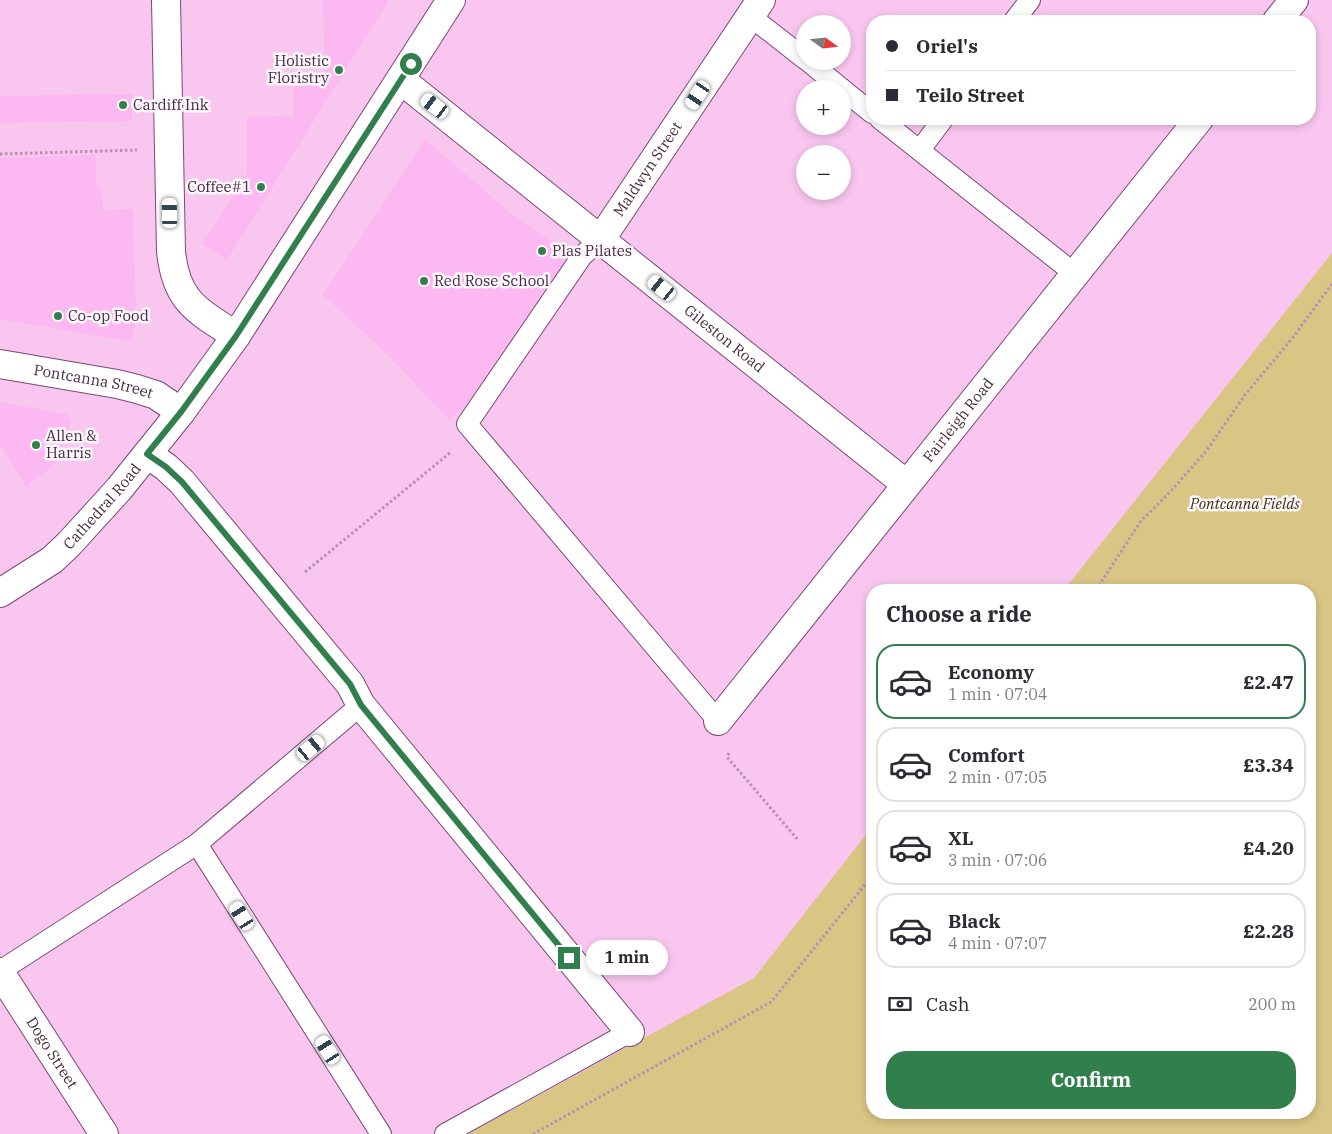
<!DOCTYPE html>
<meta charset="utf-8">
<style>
:root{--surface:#fff;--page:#f2f2f3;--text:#2b2b33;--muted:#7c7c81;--line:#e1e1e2;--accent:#327f4e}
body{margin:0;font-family:"IBM Plex Serif",serif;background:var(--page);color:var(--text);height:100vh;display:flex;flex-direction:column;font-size:19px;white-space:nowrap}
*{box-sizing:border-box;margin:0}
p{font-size:16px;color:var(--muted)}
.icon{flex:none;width:28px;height:28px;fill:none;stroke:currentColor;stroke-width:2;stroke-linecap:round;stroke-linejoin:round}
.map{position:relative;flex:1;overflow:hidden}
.sheet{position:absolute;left:866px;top:584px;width:450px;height:535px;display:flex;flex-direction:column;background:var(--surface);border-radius:20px;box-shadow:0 2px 8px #0003}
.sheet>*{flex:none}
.guide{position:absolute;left:866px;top:15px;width:450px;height:110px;border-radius:20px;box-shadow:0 2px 8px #0003;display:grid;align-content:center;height:110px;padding:0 20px;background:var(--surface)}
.needle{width:32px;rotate:105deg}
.controls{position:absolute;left:796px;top:15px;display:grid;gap:10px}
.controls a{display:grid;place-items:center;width:55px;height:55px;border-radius:50%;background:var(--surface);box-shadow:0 2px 8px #0003;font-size:25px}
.end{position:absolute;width:22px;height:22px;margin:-11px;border:6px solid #327f4e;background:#fff;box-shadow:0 0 0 2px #fff}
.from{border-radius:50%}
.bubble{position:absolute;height:35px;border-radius:18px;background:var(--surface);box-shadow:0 2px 8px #0003;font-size:16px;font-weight:700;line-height:35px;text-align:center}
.car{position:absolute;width:15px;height:30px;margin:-15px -8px;border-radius:6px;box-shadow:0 0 4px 1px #0007;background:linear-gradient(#fff 24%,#345 0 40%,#fff 0 76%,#345 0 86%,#fff 0)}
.guide b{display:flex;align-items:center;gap:18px;height:48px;font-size:19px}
.guide b+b{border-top:1px solid var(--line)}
.guide i{width:12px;height:12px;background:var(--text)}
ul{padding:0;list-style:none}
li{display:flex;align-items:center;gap:15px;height:75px;margin:0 10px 8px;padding:0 10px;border:2px solid var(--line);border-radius:20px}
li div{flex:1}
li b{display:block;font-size:19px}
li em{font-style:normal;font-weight:700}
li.on{border-color:var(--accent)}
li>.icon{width:45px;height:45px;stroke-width:1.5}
h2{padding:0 20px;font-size:22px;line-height:60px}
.pay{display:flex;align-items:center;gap:12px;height:55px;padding:0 20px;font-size:19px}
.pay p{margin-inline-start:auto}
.action{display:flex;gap:10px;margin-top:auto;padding:10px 20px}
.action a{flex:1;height:58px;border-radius:20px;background:var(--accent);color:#fff;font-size:20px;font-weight:700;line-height:58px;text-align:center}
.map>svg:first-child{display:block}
.built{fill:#fcb8f0}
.green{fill:#d9c584}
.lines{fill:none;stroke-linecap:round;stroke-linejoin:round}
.service-casing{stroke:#7d4775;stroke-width:22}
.minor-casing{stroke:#7d4775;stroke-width:30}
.primary-casing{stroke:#7d4775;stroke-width:30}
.path{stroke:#ba90b2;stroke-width:3;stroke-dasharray:2.5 2.5;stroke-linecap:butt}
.service{stroke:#fff;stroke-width:20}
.minor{stroke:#fff;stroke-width:28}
.primary{stroke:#fff;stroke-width:28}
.route{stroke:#327f4e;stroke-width:6}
.poi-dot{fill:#327f4e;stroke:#fef7fd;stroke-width:2}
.labels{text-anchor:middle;stroke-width:5;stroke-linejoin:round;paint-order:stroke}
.poi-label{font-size:15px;fill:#452d41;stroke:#fef7fd;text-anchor:start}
.street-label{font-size:15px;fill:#452d41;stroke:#fef7fd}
.park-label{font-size:15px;font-style:italic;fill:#3c310b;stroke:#fef7fd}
</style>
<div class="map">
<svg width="1332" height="1134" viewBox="0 0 1332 1134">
<rect width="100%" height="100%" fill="#f9c6ef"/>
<g class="built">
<polygon points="323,0 389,0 227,260 202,244 247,174 247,117 293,116 293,87 325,85"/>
<polygon points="132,94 132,121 0,123 0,96"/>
<polygon points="425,139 509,212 572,255 476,395 449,420 387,354 323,295"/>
<polygon points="95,155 97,188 102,188 103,210 133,209 136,315 132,342 0,319 0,158"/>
<polygon points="0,402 66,414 71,421 56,463 26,487 0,444"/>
</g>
<polygon class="green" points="1332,253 1332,1134 468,1134 754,978 872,827 872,1112 1310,1112 1310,590 1064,590"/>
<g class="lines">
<defs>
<g id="service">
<polyline points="750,16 805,59"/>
<polyline points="1014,21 1030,0"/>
<polyline points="808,61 842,89"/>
<polyline points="842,89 872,113"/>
<polyline points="880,119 1075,274"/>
<polyline points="920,150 943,119"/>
<polyline points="601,239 582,256 467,424 718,721"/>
<polyline points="197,844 381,1134"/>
<polyline points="0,971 197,844 361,705"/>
<polyline points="445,1134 630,1032"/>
</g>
<g id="minor">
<path d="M166,0L171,251C176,302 197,310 236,336"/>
<polyline points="1277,21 1294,0"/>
<path id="s1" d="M401,80L906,484"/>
<path id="s2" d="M601,239L761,0"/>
<path id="s3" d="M0,364L117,384L137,389L156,395L181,412"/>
<polyline points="147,454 166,467 182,482 350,684 361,705 630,1032"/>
<path id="s4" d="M718,721L1199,119"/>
<path id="s5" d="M0,972L104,1134"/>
</g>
<g id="primary">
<path id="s6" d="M0,593L52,560L69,544L119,489L181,412L236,336L451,0"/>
</g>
</defs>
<use href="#service" class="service-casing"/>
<use href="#minor" class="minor-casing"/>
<use href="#primary" class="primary-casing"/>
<g class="path">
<polyline points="0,154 137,150"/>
<polyline points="305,572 451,452"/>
<polyline points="1096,590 1141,521 1171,491 1207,450 1245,395 1294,336 1332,284"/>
<polyline points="729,753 727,757 798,840"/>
<polyline points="533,1134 771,1002 872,876"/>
</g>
<use href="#service" class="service"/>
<use href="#minor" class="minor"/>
<use href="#primary" class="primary"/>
</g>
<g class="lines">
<polyline class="route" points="411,64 236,336 181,412 147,454 166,467 182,482 350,684 361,705 569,958"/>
</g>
<g class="poi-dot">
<circle cx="339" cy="70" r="5"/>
<circle cx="123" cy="105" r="5"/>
<circle cx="261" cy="187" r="5"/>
<circle cx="542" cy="251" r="5"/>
<circle cx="424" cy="281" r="5"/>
<circle cx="58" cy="316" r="5"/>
<circle cx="36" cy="445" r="5"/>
</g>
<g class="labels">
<g class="poi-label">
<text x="329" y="66" text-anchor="end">Holistic<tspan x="329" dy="17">Floristry</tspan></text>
<text x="133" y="110">Cardiff Ink</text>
<text x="251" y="192" text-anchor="end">Coffee#1</text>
<text x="552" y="256">Plas Pilates</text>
<text x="434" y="286">Red Rose School</text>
<text x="68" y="321">Co-op Food</text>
<text x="46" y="441">Allen &amp;<tspan x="46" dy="17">Harris</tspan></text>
</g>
<g class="street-label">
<text dy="5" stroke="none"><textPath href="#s2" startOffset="84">Maldwyn Street</textPath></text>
<text dy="5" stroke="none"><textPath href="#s1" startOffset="414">Gileston Road</textPath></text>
<text dy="5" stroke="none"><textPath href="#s3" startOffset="95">Pontcanna Street</textPath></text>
<text dy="5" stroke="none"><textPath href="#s4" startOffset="385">Fairleigh Road</textPath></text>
<text dy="5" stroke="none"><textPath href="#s6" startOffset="135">Cathedral Road</textPath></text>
<text dy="5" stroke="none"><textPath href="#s5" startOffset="96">Dogo Street</textPath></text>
</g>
<g class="park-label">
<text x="1245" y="509">Pontcanna Fields</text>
</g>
</g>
</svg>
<div class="controls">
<a><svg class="needle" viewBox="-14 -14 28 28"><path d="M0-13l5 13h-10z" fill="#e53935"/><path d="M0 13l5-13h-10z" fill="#7c7c81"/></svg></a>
<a>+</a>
<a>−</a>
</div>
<i class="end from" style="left:411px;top:64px"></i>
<i class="end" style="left:569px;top:958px"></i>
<div class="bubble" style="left:586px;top:940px;width:82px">1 min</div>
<i class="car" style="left:698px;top:95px;rotate:213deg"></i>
<i class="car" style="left:435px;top:106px;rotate:307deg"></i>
<i class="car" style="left:170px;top:213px;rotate:359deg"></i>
<i class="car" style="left:662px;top:288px;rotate:309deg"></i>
<i class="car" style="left:311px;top:748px;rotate:50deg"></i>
<i class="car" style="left:242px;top:916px;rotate:328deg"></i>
<i class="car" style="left:328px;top:1050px;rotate:328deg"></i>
<div class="guide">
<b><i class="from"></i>Oriel's</b>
<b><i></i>Teilo Street</b>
</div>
<section class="sheet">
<h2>Choose a ride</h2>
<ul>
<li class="on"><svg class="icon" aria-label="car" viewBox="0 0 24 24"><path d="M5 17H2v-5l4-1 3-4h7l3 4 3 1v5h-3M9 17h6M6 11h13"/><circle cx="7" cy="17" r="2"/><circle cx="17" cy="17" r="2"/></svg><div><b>Economy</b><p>1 min · 07:04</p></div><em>£2.47</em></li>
<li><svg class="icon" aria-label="car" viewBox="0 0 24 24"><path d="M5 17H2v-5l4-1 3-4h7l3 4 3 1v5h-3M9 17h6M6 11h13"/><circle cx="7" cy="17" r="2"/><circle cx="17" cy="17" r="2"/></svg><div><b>Comfort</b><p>2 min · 07:05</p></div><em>£3.34</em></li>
<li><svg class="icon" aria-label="car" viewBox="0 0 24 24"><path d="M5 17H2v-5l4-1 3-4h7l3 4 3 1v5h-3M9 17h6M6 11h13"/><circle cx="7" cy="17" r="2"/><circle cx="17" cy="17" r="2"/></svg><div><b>XL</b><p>3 min · 07:06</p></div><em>£4.20</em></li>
<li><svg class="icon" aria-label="car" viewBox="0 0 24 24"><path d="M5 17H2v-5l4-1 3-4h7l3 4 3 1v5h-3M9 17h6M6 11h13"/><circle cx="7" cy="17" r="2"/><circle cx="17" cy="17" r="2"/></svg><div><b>Black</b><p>4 min · 07:07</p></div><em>£2.28</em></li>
</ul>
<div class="pay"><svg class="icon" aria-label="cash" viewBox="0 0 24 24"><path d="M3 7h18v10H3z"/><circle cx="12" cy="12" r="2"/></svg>Cash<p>200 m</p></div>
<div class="action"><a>Confirm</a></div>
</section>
</div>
